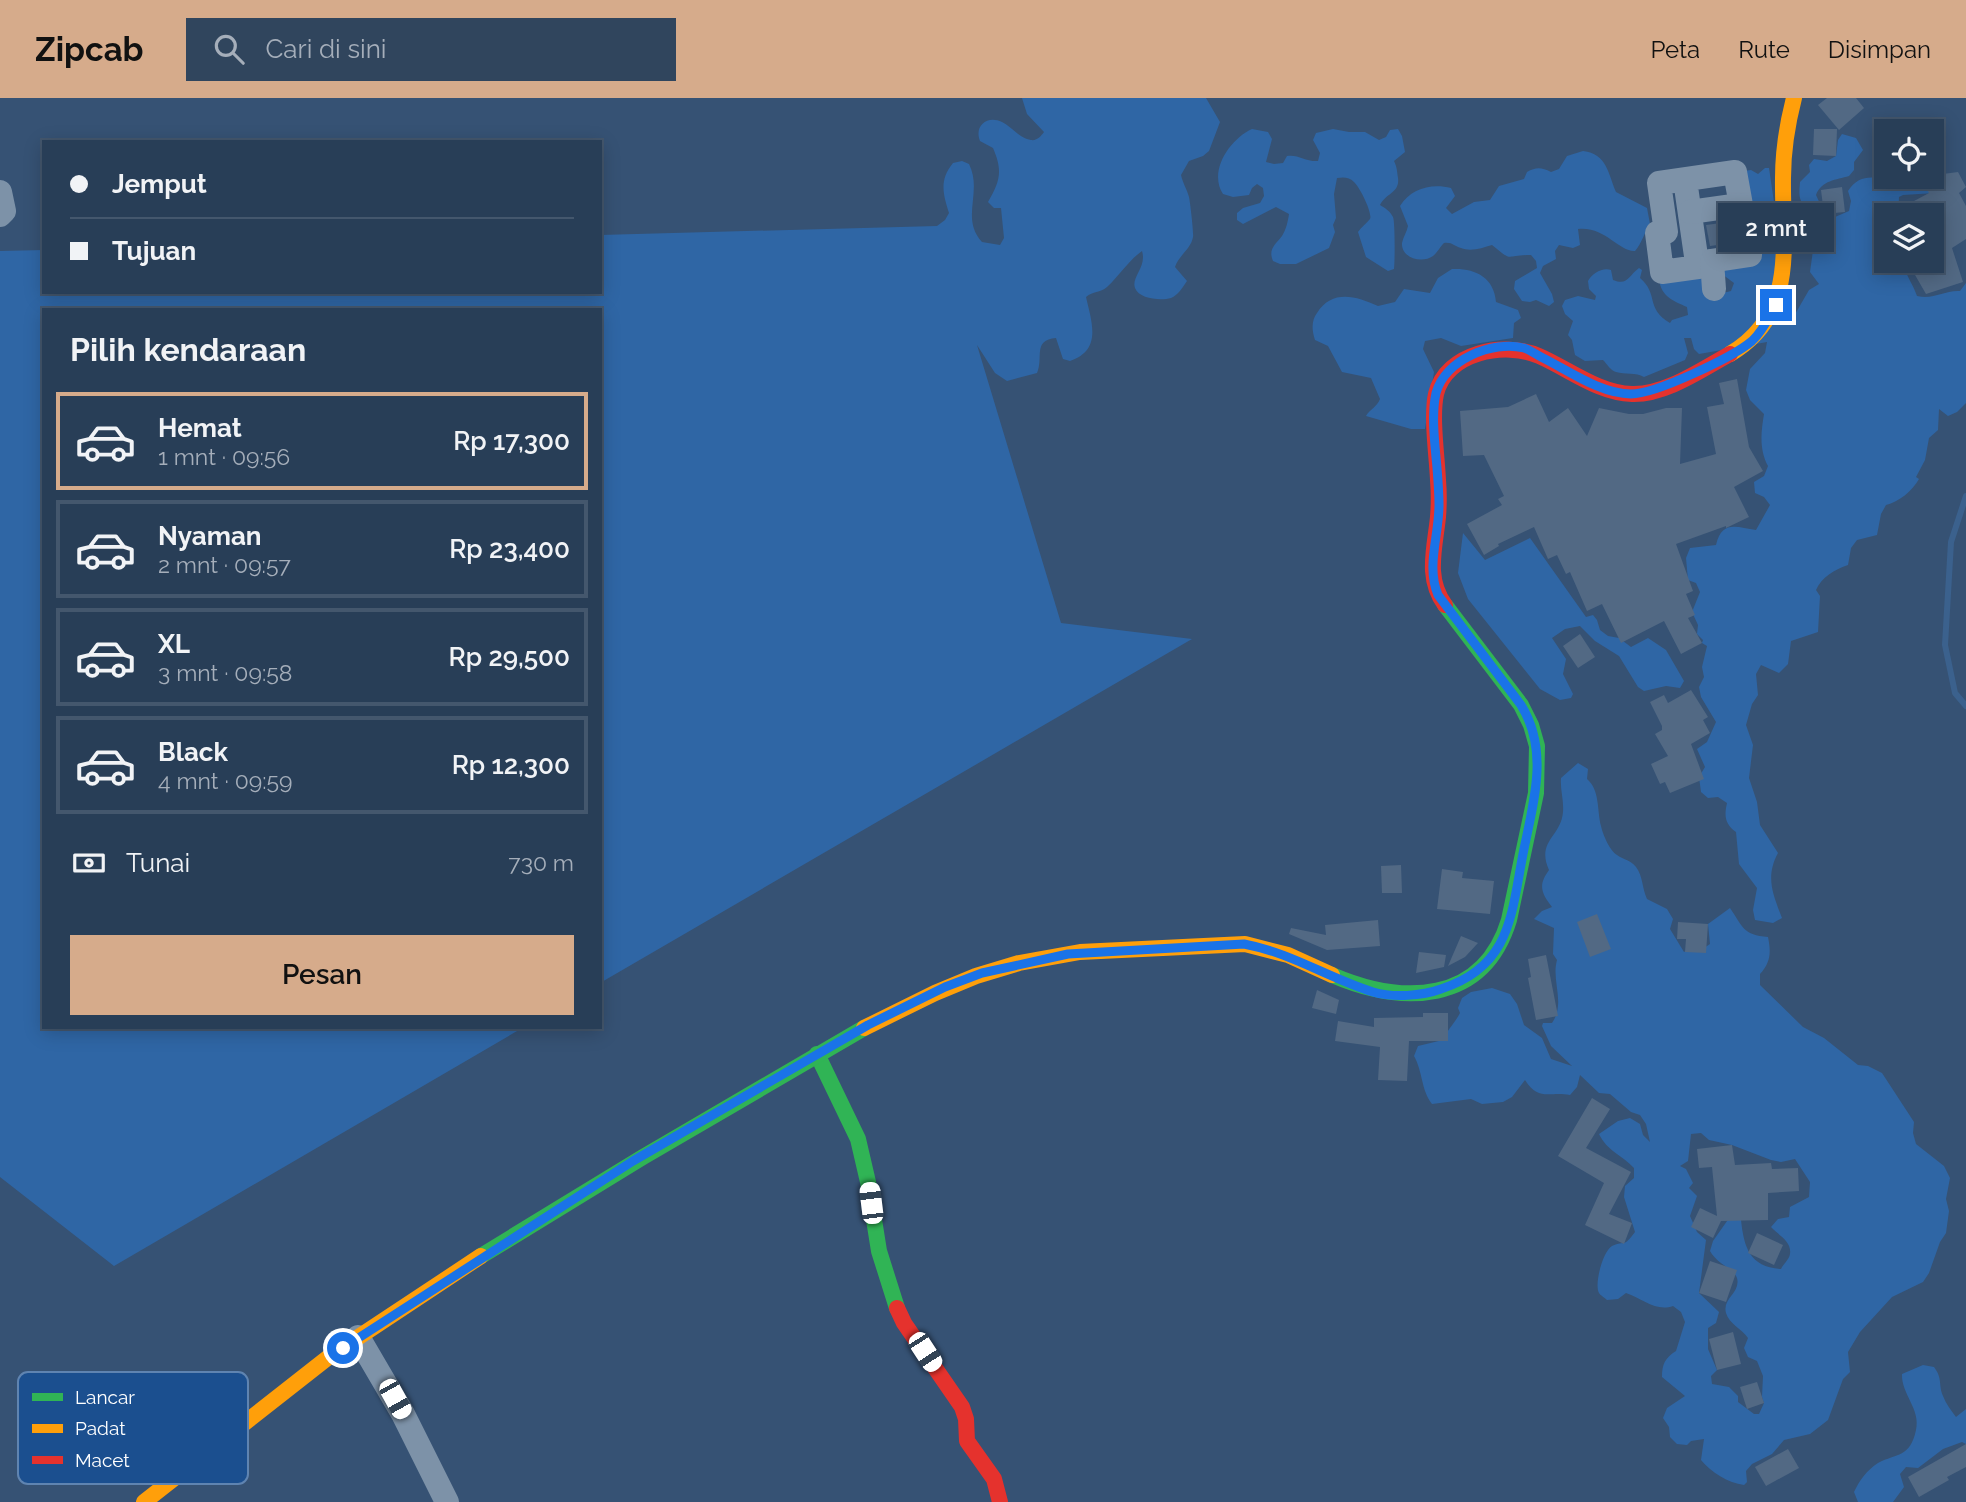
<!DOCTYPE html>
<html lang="id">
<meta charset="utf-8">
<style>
:root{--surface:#283e57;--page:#30455d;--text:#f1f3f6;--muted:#a5aeba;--line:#44576d;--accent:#d6ab8b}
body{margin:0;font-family:Raleway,sans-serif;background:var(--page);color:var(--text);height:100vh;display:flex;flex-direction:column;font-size:26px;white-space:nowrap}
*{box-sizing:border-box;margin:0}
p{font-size:23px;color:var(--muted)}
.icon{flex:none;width:38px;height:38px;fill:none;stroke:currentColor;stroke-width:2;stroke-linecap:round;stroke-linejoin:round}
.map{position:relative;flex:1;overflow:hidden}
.sheet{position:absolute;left:42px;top:210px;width:560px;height:721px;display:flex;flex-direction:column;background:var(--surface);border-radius:0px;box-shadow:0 4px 18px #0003,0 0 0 2px var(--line)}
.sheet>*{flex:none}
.hud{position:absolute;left:42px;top:42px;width:560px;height:154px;border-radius:0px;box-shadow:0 4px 18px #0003,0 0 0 2px var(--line);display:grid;align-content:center;height:154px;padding:0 28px;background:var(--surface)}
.buttons{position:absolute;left:1874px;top:21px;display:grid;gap:14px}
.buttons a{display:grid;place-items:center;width:70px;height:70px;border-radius:0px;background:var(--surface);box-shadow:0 4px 18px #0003,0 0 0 2px var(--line);font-size:35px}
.end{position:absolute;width:32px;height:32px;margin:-16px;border:9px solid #1a73e8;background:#fff;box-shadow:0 0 0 4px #fff}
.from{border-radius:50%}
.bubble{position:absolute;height:49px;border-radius:0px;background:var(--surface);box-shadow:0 4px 18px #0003,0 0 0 2px var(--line);font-size:23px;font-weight:600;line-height:49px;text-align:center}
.car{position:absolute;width:21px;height:42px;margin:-21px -10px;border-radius:9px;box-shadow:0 0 5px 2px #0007;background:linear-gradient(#fff 24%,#345 0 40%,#fff 0 76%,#345 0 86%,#fff 0)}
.hud b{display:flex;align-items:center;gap:24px;height:66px;font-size:26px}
.hud b+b{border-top:2px solid var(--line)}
.hud i{width:18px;height:18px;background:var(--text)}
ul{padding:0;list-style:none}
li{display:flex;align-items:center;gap:21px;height:98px;margin:0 14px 10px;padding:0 14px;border:4px solid var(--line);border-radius:0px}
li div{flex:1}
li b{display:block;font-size:26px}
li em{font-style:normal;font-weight:600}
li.active{border-color:var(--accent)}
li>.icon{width:63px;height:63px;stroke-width:1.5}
h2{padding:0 28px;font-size:32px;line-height:84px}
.pay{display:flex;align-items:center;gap:18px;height:77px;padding:0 28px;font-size:26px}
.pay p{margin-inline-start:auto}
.action{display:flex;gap:14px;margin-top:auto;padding:14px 28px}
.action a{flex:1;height:80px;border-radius:0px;background:var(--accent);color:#111;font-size:28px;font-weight:600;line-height:80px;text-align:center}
header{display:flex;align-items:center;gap:42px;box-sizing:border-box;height:98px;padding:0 35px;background:var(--accent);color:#111}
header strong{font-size:33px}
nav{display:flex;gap:38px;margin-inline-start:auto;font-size:24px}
.search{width:490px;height:63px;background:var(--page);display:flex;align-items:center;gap:18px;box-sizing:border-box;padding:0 24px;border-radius:0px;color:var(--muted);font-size:26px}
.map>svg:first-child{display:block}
.green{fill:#2f66a5;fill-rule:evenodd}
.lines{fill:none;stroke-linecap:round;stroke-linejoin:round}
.stream{stroke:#3b618d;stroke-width:6}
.building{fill:#526984}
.street{stroke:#7d92a8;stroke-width:24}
.fast{stroke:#30b455;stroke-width:16}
.slow{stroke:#ff9f0a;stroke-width:16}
.jam{stroke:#e5322d;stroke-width:16}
.route{stroke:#1a73e8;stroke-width:9}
.key{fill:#1b4f8f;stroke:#5f84b1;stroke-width:2}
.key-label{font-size:19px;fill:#fff}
</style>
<header>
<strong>Zipcab</strong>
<div class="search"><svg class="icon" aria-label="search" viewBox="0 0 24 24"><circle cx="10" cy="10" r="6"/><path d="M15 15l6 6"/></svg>Cari di sini</div>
<nav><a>Peta</a><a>Rute</a><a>Disimpan</a></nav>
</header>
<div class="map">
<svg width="1966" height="1404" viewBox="0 0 1966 1404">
<rect width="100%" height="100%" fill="#365274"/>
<g class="green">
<path d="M1022,0H1206L1220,24L1209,53L1203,58L1189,63L1181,77C1183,86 1187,91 1189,99C1190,103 1194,136 1193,139C1191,151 1179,157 1175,169L1187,183C1183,189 1178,197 1171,200C1161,203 1139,201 1135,190C1131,179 1147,169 1142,153C1128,163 1119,178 1107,189C1100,195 1093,193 1086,199C1092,225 1102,252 1070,263L1063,261L1056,240C1032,242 1044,260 1037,275L1007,283L995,275L977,247L1061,525L1192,541L600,885V212H44V929H524L114,1168L0,1079V153L44,152V194H600V137L937,128L945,122L949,115C943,96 939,82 953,65L962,63L969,66C983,94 960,120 982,144L1000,147L1004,140L1001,110H994L988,104C1000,83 1003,73 993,50L980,43C974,28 987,17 1002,24C1011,28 1020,41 1031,42C1037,43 1041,38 1044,34L1027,16Z"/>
<path d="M1252,31L1268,34L1272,41L1266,64L1274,66L1283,65L1287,58C1298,56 1306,64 1318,63L1320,55L1313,42L1316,35L1333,31L1349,34H1365L1379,42L1386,39L1390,32L1398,31L1402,38L1405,54L1394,63C1397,69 1397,73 1398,80C1400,95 1386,95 1380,107C1385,110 1390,113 1393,119C1395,123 1395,163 1394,171L1388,173L1366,159L1358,134C1361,129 1367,125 1370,121C1373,115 1359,88 1354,84C1349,79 1344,79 1337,80L1334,96L1336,120L1333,127L1335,134L1329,150L1296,166H1280L1273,163C1268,151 1275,147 1282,138C1286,132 1288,123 1289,116L1276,109L1243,126L1237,122V115L1243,110L1260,105L1264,98L1263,90L1257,86L1252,90L1249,97L1233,99L1223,96C1208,73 1230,41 1252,31Z"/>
<path d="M1842,36L1856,40L1863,52L1854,64V72L1849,78C1836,82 1822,82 1816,97L1822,110L1818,128L1811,132L1805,126L1808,112C1798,103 1799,96 1800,84L1810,74L1809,67L1814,61L1827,63L1836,58L1838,42Z"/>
<path d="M1583,53C1607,56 1608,75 1616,94L1647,110L1650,126C1644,135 1642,145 1635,153C1619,154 1605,128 1578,131L1580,147L1573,150L1559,147L1555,153L1556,161L1543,168L1540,175L1552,196L1554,204L1549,208L1536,202L1530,204L1522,203L1514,191L1515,183L1537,170L1536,163L1531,157C1504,157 1514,165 1492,147C1482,150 1471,154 1461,150C1453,148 1453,144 1444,145C1440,149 1437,155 1433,158C1422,166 1401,160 1402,145C1403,139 1407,134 1408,128L1400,108C1411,90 1432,85 1451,90L1455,98L1446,110L1452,116L1474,104L1490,102L1499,88L1524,81L1527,74C1536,69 1541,69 1551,74L1559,71L1567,58Z"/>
<path d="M1765,70H1769L1790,213L1794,218L1809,192L1819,186L1810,174L1814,145L1832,140L1822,127L1824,116L1835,119L1849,113L1851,103L1848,93C1864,68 1887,85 1910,86L1921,79H1932V76L1939,80L1935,95L1903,97L1899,99L1898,117H1886V163L1903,165C1906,178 1913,186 1917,198C1934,202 1944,192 1960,193L1966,185V305L1957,314L1948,318L1939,311L1938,332L1929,340L1925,362L1916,379L1919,381C1912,393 1899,404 1886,407L1881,416L1877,437L1857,442L1851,450L1848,467C1835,471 1821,480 1816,492L1820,498L1818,534L1791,543L1788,566L1779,575L1761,567L1756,576L1758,597L1752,606L1746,627L1753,647L1749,680L1757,704L1760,727L1778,755C1765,779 1773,796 1782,820L1773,825L1755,822L1753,812L1757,790L1739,766L1736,734C1725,726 1724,718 1727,705L1718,699L1708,700L1701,694L1699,679L1705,669L1697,651L1707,644L1716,624L1701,599L1699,589L1704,579L1702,569L1707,548L1702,545L1703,542L1697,536L1698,527L1692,514L1700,494L1696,485L1688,482L1686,460L1690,450L1716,447C1722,422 1736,429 1756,432L1770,407L1764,399L1755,395L1754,384L1764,378L1768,368C1759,351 1761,334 1764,316L1750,302L1746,292L1750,271L1765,255L1767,244L1699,256L1694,251L1691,240H1684L1688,255L1685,262L1644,279C1636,274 1625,277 1616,274C1611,273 1607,266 1603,262L1585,263L1575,257L1572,242L1568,237L1573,223L1565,216L1562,208L1565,202L1578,198L1595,202L1596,198L1589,191L1588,183C1592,175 1603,169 1611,172L1613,182C1628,188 1628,178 1639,170L1642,172L1640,180C1659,196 1645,210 1670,225L1672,222L1688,217L1687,209C1674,203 1661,199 1659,181L1697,170L1723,195L1731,193L1734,185L1722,176L1736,159L1743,73L1751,72L1758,76Z"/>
<path d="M1452,171C1475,170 1494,179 1496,204L1518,212L1521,220L1514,225L1513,240L1461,248L1441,240L1425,243L1423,251L1434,274L1425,331H1411L1366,318C1370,311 1377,309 1380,301L1371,280L1342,274L1328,248L1315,242C1312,233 1311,223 1317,215C1332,191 1356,198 1378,208L1395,204L1404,191L1430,195L1438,180Z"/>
<polygon points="1463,435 1485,462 1530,440 1586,519 1593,517 1597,522 1600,532 1608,538 1619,540 1631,549 1648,540 1666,552 1684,583 1680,590 1666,588 1644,593 1638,589 1619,558 1595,543 1580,528 1565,531 1552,540 1566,561 1563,576 1573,596 1571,600 1560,602 1540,591 1468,501 1458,475"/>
<path d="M1578,665L1588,671L1587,681C1600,692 1597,712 1601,728C1603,737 1610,753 1617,757C1624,762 1631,762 1636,769C1643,778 1642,790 1647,801L1667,811L1673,821L1670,831L1684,854L1689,851L1701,852L1710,846L1708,826L1730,810C1743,829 1743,837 1768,839C1771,854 1771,864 1760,876V887L1803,929L1824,940L1858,967L1868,968L1882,975L1914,1024L1913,1035L1916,1046L1944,1068L1950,1080L1946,1101L1949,1113L1946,1135L1940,1144L1929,1175L1923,1184L1892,1199L1860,1234L1848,1254L1850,1274L1843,1281L1828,1322L1810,1336L1784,1342L1772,1356L1752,1366L1746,1373L1747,1384L1744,1387C1728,1385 1711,1374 1701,1362L1704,1341L1691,1343L1687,1347L1677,1346L1670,1339L1669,1329L1663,1320L1667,1310L1685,1298L1662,1279C1662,1266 1665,1260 1676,1253L1685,1224L1681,1214L1673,1208C1656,1214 1643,1201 1626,1195L1618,1201L1607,1202C1605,1200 1600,1197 1599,1195C1594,1186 1603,1153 1612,1148C1626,1142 1623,1150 1635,1134L1624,1099L1625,1088L1634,1080V1070C1622,1057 1607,1053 1599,1036L1618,1023L1630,1020L1640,1026L1643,1037L1650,1044L1646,1026L1640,1017L1631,1014L1610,996L1599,995L1580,977L1577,989L1570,997C1549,993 1539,1004 1525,982L1512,999L1503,1004L1482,1006L1471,1001L1432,1006C1421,992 1423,974 1414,958L1418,948L1443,942C1447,932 1455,925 1460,915L1458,910L1462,900L1471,894L1492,890L1510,896L1517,906L1524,927L1542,940L1551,961L1572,968L1551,948L1542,928L1543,925H1552C1566,905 1551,883 1557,862L1553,856L1554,830L1534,821L1542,813L1552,809C1541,795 1538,787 1549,772C1536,743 1561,739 1563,714C1564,702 1560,692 1561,680ZM1701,1035L1709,1042L1732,1047L1771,1062L1781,1064L1795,1061L1810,1084L1809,1099L1790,1109L1789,1119L1778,1121L1771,1129C1778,1137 1792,1143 1790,1156C1789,1162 1783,1166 1781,1171C1750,1169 1744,1150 1741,1122L1732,1116L1713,1143L1710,1153C1717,1166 1734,1171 1737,1180C1741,1195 1722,1200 1726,1215C1729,1226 1742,1231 1748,1240L1744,1250L1748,1259L1757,1263L1763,1278L1762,1299L1764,1305L1759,1316H1754L1738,1304V1298L1729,1289L1712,1286L1711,1278L1717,1272L1708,1251V1230L1716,1225L1719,1214L1699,1195L1706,1142L1697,1134L1690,1118L1697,1098L1689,1090L1693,1085L1686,1071L1680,1068L1688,1063L1691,1036Z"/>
<path d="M1923,1267L1934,1269C1943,1281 1938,1286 1943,1298C1946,1306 1951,1312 1956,1319L1966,1311V1346L1962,1344L1943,1351L1918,1370L1906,1369L1900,1376L1904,1389L1893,1404H1858L1854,1394C1859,1383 1867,1372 1878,1365C1897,1355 1910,1360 1916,1332C1921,1311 1901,1296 1902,1276Z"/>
</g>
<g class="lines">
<polyline class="stream" points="1966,398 1951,444 1945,547 1955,595 1966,608"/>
</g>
<g class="building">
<polygon points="1827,0 1856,0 1864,10 1839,32 1818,7"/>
<polygon points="1814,31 1837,31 1836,58 1813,57"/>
<polygon points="1958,74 1966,89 1959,95 1966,108 1966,141 1952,150 1963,184 1926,196 1907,163 1932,163 1932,117 1888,117 1929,95 1920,79"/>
<polygon points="1842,89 1845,114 1824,116 1821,92"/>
<polygon points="1729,124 1733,145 1710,148 1706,127"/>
<polygon points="1737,281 1749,349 1763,373 1734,389 1749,419 1726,430 1726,428 1676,446 1693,493 1686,496 1695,517 1688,520 1702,545 1681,556 1664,523 1621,545 1602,506 1587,513 1570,474 1566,476 1557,457 1548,461 1534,429 1498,446 1499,448 1484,457 1467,426 1502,407 1498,401 1504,398 1484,357 1463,358 1460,313 1508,309 1536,296 1549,324 1568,310 1587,338 1599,310 1629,316 1643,316 1666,310 1682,310 1680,366 1716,356 1707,309 1724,306 1719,285"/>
<polygon points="1580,536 1595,559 1578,570 1563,548"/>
<polygon points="1691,592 1708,619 1703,622 1710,635 1691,646 1704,681 1670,695 1665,684 1660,686 1651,666 1668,658 1655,636 1662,632 1662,628 1650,604 1664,597 1668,605"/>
<polygon points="1401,767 1402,795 1382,795 1381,768"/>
<polygon points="1442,771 1463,774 1462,780 1494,783 1490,816 1437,811"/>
<polygon points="1597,816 1611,851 1590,859 1577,824"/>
<polygon points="1378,822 1380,848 1327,852 1289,836 1291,830 1326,837 1325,827"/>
<polygon points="1678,824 1708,826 1706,855 1685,854 1686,841 1677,841"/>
<polygon points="1461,838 1478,845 1465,859 1448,868"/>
<polygon points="1419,854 1446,857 1444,869 1416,875"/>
<polygon points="1546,857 1558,918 1536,922 1528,880 1531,879 1528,861"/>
<polygon points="1317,892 1339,902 1336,916 1312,910"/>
<polygon points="1423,915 1448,915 1448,943 1409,943 1407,983 1378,982 1380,949 1335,943 1338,923 1374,929 1374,920 1423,919"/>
<polygon points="1592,1000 1610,1011 1586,1050 1631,1074 1609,1116 1632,1125 1624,1146 1585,1127 1604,1085 1558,1058"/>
<polygon points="1732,1047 1735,1067 1771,1065 1772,1071 1798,1070 1799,1093 1768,1095 1768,1122 1721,1123 1713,1140 1691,1129 1700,1110 1717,1118 1712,1069 1699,1070 1697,1051"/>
<polygon points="1757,1135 1783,1147 1774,1167 1748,1155"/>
<polygon points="1710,1163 1737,1172 1726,1204 1699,1195"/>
<polygon points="1733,1234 1741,1266 1717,1272 1709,1241"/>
<polygon points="1757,1284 1764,1305 1747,1311 1740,1289"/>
<polygon points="1966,1346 1966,1369 1947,1379 1949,1382 1919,1399 1908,1379"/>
<polygon points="1788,1351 1799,1370 1766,1388 1755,1369"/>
</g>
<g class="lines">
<g class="street">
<polyline points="1685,82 1697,165 1698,169 1662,174 1657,135 1666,134 1659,85 1735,74 1750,157 1697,165"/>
<polyline points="0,94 4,113 0,117"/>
<polyline points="1690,114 1740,107"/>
<polyline points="1712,163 1714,191"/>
<polyline points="358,1239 403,1316 447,1404"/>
</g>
<g class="fast">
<path d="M1332,877C1402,907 1483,907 1509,822L1536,695L1537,648L1531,627L1521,607L1445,507"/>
<polyline points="817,956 858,1041 868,1084 879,1153 897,1210"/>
<polyline points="481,1158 643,1059 864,930"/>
</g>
<g class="slow">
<path d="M1730,256C1798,216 1782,147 1783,80C1783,53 1787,27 1794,0"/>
<polyline points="864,930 935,895 976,878 1019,865 1080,854 1245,846 1288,857 1332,877"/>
<polyline points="144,1404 330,1258 481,1158"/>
</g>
<g class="jam">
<path d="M1445,507C1425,480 1435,450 1438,419C1439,407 1439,394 1438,382C1437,358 1431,319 1436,296C1446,254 1505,243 1539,258C1569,271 1598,295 1632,296C1666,297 1702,271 1730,256"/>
<polyline points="897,1210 904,1225 962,1309 966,1321 967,1343 994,1381 1000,1404"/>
</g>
</g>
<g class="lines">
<path class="route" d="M343,1250L633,1063L868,927L945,889L982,875L1068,856L1244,846C1292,855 1328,880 1373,894C1393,900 1422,898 1441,891C1513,868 1511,814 1524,751C1534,702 1549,652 1521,607L1438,497C1426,468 1439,438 1439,407C1439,395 1438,382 1437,370C1435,347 1431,318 1436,295C1445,262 1492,242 1524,250C1530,252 1537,257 1543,260C1569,273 1601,296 1631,296C1656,296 1733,259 1752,243C1763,233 1769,219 1776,207"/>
</g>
<rect x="18" y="1274" width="230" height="112" rx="10" class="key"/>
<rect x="32" y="1295" width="31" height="8" fill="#30b455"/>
<rect x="32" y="1326" width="31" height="9" fill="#ff9f0a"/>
<rect x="32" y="1358" width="31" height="8" fill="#e5322d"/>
<g class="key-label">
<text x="75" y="1306">Lancar</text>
<text x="75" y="1337">Padat</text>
<text x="75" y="1369">Macet</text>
</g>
</svg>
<div class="buttons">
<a><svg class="icon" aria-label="locate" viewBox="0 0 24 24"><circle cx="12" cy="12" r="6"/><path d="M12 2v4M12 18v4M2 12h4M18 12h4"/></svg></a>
<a><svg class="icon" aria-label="layers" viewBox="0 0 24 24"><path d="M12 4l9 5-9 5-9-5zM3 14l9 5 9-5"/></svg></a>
</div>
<i class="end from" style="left:343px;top:1250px"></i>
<i class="end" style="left:1776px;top:207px"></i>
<div class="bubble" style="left:1718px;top:105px;width:116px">2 mnt</div>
<i class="car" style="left:871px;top:1105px;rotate:353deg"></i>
<i class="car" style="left:925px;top:1254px;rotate:147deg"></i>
<i class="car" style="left:395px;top:1301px;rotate:151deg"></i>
<div class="hud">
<b><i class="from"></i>Jemput</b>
<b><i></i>Tujuan</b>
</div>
<section class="sheet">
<h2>Pilih kendaraan</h2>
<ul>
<li class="active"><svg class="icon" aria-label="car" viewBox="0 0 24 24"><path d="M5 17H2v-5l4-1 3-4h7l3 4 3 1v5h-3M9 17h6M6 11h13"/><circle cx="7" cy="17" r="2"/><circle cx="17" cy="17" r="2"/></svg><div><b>Hemat</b><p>1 mnt · 09:56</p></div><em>Rp 17,300</em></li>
<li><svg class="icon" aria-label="car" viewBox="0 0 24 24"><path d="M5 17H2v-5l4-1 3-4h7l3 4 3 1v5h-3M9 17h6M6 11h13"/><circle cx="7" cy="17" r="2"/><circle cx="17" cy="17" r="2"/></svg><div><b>Nyaman</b><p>2 mnt · 09:57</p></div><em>Rp 23,400</em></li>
<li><svg class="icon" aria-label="car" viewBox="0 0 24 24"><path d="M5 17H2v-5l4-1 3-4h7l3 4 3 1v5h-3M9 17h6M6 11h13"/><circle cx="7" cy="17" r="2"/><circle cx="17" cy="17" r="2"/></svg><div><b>XL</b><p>3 mnt · 09:58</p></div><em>Rp 29,500</em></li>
<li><svg class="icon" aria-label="car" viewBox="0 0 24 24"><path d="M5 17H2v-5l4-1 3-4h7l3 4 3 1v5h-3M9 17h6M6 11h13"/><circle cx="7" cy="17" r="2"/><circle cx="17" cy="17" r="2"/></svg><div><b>Black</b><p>4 mnt · 09:59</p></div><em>Rp 12,300</em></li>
</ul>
<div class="pay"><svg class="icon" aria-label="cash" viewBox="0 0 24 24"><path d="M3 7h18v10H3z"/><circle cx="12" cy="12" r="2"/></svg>Tunai<p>730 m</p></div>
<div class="action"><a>Pesan</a></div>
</section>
</div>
